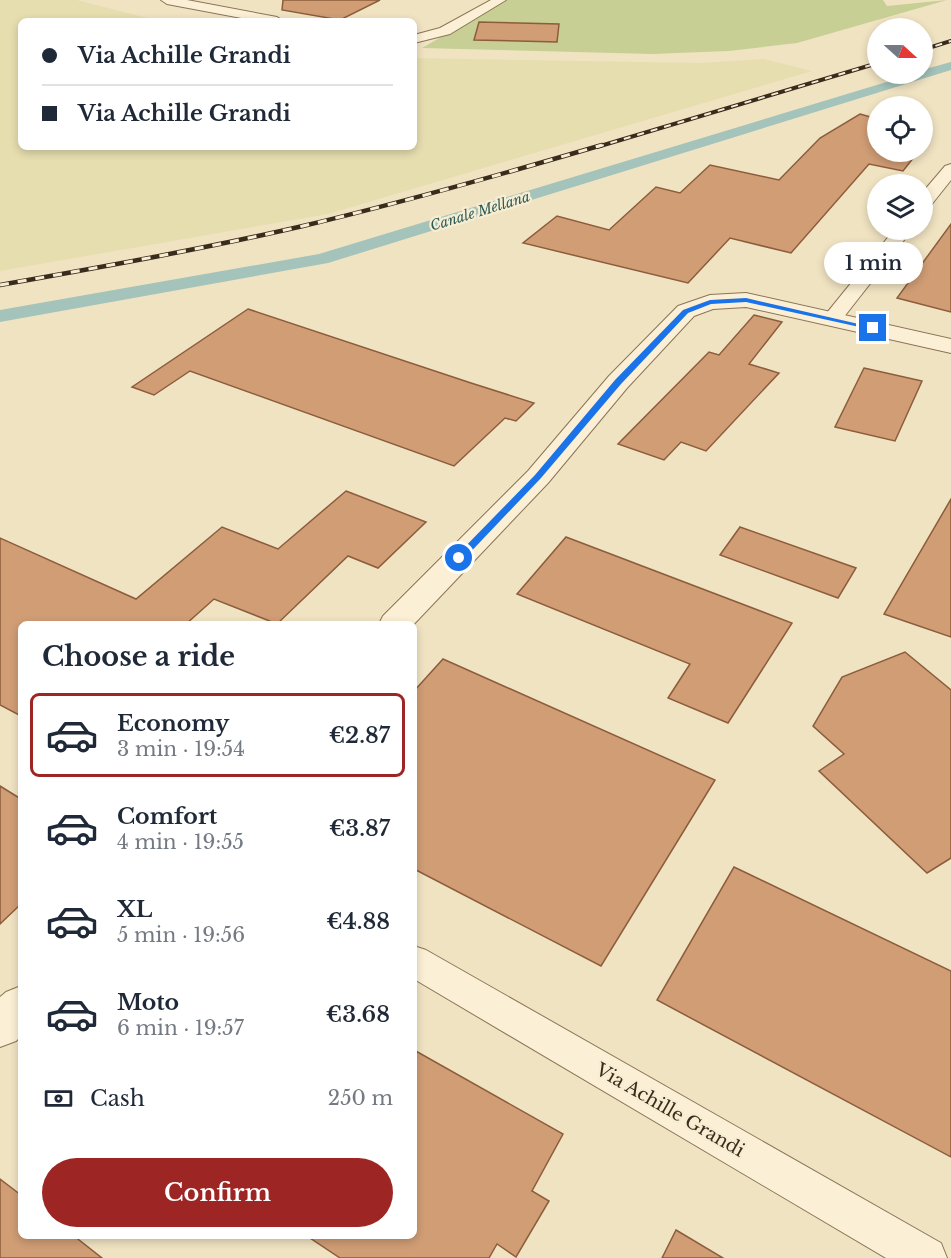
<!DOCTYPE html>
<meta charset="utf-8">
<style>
:root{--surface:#fff;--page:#f2f2f3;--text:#1f2937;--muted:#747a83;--line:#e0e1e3;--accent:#9d2625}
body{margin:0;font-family:"Libre Baskerville",serif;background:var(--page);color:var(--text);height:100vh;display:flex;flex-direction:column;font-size:22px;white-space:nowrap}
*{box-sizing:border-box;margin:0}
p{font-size:20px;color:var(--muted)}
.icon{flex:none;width:33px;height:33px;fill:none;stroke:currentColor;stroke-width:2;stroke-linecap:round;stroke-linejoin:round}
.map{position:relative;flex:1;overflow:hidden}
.panel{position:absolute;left:18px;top:621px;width:399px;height:618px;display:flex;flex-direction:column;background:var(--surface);border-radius:9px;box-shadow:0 3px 9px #0003}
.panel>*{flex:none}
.guide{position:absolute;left:18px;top:18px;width:399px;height:132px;border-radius:9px;box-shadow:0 3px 9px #0003;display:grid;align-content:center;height:132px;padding:0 24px;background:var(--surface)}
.needle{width:39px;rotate:111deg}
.controls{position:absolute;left:867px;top:18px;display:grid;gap:12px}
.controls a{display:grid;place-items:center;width:66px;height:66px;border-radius:50%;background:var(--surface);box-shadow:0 3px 9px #0003;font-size:30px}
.end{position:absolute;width:27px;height:27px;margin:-14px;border:8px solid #1a73e8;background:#fff;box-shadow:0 0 0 3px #fff}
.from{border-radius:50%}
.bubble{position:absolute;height:42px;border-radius:21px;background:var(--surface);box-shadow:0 3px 9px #0003;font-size:20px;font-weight:600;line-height:42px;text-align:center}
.guide b{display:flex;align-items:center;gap:21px;height:57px;font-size:22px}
.guide b+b{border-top:2px solid var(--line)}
.guide i{width:15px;height:15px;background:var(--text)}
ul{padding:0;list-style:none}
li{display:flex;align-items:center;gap:18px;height:84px;margin:0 12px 9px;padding:0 12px;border:3px solid transparent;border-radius:9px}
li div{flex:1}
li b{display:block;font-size:22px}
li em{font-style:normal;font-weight:600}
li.selected{border-color:var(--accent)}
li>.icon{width:54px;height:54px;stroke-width:1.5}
h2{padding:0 24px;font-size:27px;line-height:72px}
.pay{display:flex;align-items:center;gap:15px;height:66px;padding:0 24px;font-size:22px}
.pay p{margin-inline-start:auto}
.primary-button{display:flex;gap:12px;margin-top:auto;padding:12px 24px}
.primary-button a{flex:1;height:69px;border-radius:36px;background:var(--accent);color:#fff;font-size:24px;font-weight:600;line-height:69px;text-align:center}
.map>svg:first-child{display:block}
.farmland{fill:#e6deaf}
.green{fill:#c7cf95}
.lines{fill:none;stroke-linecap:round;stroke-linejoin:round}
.canal{fill:#a4c3ba;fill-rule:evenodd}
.building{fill:#d09d75;stroke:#8c5d3c;stroke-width:1.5}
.minor-casing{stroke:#8b7458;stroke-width:2}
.tertiary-casing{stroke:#8b7458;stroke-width:2}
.minor{fill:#fbf0d5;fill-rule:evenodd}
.tertiary{fill:#fbf0d5;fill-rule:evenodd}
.rail-far1-casing{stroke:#3a2c1d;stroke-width:4}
.rail-casing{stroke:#3a2c1d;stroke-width:4.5}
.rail-far1{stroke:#f7edd2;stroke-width:2;stroke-dasharray:7;stroke-linecap:butt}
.rail{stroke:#f7edd2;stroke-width:3;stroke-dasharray:9;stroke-linecap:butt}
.route{fill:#1a73e8}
.labels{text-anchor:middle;stroke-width:4.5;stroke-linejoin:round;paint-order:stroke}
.far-water-label{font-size:14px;font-style:italic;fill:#2b5b58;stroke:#f7edd2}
.near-street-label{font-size:18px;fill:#3a2c1d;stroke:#f7edd2}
</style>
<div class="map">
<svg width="951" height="1258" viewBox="0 0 951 1258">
<rect width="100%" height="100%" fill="#f0e3c2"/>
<polygon class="farmland" points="0,0 77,0 159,21 21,21 21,147 414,147 414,58 701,63 764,59 812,71 328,214 0,271"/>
<polygon class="green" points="506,0 883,0 887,6 947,0 797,43 729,51 652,54 422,48"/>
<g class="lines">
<polygon class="canal" points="951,62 951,70 328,263 0,322 0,310 319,254 913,74 922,74 922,70"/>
</g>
<g class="building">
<polygon points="283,0 380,0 340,20 282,10"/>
<polygon points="479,22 559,24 557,42 474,40"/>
<polygon points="860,114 878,119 878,152 918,152 903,171 869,164 791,253 730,238 688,283 523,243 557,216 609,230 656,187 680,193 710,165 779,180 820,138"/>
<polygon points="951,224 951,312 897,298"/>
<polygon points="248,309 471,383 534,403 516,421 505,418 454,466 190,371 154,395 132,387"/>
<polygon points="754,315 782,322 749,364 779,373 706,451 681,442 664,460 618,444 709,352 719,355"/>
<polygon points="864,368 922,381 895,441 835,427"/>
<polygon points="346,491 426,522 378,568 348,556 277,624 214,599 186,624 21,624 21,716 0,705 0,538 136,599 222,527 278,549"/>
<polygon points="951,499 951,637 884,614"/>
<polygon points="740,527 856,568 838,598 720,555"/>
<polygon points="566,537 792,623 728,723 668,698 690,664 517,594"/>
<polygon points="905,652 951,690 951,858 927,873 819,771 844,754 813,726 842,677"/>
<polygon points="443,659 715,780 601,966 414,869 414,691"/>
<polygon points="0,786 21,799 21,904 0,924"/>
<polygon points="734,867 951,971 951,1157 657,1000"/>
<polygon points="414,1050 563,1134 532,1191 549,1201 516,1257 497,1244 489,1258 340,1258 307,1236 414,1236"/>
<polygon points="0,1179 21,1195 21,1236 74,1236 102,1258 0,1258"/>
<polygon points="676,1230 723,1258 662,1258"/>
</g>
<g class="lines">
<defs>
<g id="minor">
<polygon points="161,0 187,0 277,17 283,21 257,21 167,4"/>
<polygon points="491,0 506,0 450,34 414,43 414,35 440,28"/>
<polygon points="951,164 951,180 928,209 922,210 922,193 945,166"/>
<polygon points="894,230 912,230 840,322 826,322 823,318 826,314"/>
<polygon points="414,946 426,950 941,1243 947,1258 886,1258 414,979"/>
</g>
<g id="tertiary">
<polygon points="746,293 951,339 951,353 746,307 713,309 694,316 627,388 548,483 414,624 379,624 383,616 528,471 609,376 678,306 710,295"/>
<polygon points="21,986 21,1036 16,1041 0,1047 0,997 6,992"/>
</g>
</defs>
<use href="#minor" class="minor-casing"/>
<use href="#tertiary" class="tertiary-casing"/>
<use href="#minor" class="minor"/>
<use href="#tertiary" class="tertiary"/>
<defs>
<g id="rail-far1">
<polyline points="922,50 951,41"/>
<polyline points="597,147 878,63"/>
</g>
<path id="rail" d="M0,285C101,267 203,249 303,226C404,202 503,174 602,145"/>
</defs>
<use href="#rail-far1" class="rail-far1-casing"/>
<use href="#rail" class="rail-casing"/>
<use href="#rail-far1" class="rail-far1"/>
<use href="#rail" class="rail"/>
</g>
<polygon class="route" points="746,298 876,328 873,330 746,302 711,304 688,313 621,384 541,478 462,561 456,561 456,556 535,475 615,380 683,310 710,300"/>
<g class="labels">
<g class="far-water-label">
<text transform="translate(480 211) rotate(-17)" y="5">Canale Mellana</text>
</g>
<g class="near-street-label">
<text transform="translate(670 1110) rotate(30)" y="6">Via Achille Grandi</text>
</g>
</g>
</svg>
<div class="controls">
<a><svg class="needle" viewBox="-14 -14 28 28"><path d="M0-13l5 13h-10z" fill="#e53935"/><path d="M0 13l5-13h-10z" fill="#747a83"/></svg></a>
<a><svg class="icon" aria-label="locate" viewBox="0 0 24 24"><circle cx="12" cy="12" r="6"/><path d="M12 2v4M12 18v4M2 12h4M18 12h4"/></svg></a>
<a><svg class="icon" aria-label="layers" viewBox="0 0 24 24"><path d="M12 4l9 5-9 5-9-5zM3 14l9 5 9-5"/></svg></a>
</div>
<i class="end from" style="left:459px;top:558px"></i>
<i class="end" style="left:873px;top:328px"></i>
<div class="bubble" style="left:824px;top:242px;width:99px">1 min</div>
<div class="guide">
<b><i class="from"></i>Via Achille Grandi</b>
<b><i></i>Via Achille Grandi</b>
</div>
<section class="panel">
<h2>Choose a ride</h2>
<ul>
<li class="selected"><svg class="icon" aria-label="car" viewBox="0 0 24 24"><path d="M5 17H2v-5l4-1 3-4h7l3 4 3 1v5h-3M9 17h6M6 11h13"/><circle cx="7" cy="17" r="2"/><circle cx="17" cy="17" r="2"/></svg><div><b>Economy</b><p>3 min · 19:54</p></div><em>€2.87</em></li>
<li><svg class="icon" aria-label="car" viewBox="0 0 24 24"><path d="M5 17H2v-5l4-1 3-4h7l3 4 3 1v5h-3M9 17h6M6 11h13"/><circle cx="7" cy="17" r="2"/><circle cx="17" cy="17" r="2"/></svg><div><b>Comfort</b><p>4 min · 19:55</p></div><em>€3.87</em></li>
<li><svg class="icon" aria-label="car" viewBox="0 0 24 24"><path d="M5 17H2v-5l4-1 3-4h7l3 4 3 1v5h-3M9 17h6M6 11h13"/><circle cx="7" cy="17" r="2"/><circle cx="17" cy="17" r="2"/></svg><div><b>XL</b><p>5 min · 19:56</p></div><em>€4.88</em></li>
<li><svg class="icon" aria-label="car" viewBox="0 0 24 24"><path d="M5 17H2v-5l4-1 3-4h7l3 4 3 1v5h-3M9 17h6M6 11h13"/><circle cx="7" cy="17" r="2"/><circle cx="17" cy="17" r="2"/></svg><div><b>Moto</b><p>6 min · 19:57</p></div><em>€3.68</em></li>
</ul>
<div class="pay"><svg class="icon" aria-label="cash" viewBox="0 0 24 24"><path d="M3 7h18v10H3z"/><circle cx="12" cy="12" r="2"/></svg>Cash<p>250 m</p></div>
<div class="primary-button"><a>Confirm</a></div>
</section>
</div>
